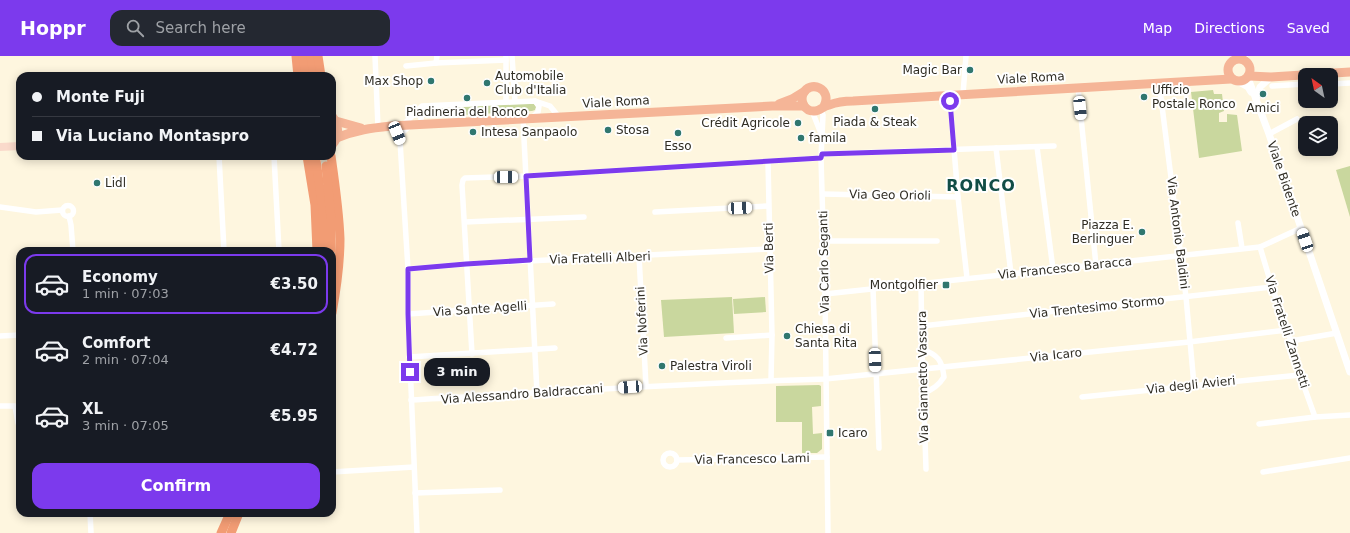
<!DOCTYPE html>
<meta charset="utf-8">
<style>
:root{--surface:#171b24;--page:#242831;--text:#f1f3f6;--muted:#9ea1a6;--line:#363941;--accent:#7c3aed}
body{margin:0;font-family:"DejaVu Sans",sans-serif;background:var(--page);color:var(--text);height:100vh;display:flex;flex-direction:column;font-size:15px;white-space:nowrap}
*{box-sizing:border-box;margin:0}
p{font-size:13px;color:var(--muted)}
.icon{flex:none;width:22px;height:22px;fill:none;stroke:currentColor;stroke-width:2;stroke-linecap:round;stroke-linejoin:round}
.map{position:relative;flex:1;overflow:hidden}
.panel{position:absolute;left:16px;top:191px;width:320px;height:270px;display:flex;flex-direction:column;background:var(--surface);border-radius:12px;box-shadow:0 2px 10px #0003}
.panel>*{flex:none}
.top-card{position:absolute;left:16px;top:16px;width:320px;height:88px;border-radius:12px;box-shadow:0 2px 10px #0003;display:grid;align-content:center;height:88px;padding:0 16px;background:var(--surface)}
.needle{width:26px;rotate:327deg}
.tools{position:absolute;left:1298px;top:12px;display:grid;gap:8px}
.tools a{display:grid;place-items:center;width:40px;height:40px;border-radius:8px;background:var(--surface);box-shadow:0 2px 10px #0003;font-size:20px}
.end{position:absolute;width:18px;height:18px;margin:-9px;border:5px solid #7c3aed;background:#fff;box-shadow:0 0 0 2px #fff}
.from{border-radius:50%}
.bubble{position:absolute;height:28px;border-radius:12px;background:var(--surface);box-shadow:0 2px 10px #0003;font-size:13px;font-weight:800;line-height:28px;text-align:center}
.car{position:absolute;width:12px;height:24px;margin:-12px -6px;border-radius:5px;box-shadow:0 0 3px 1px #0007;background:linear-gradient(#fff 24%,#345 0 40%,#fff 0 76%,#345 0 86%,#fff 0)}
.top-card b{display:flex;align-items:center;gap:14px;height:38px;font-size:15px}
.top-card b+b{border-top:1px solid var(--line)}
.top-card i{width:10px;height:10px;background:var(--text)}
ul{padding:7px 0 0;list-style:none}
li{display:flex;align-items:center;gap:12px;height:60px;margin:0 8px 6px;padding:0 8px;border:2px solid transparent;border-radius:12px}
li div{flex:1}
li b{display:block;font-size:15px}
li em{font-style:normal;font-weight:800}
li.active{border-color:var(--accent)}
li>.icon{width:36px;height:36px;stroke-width:1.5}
.primary-button{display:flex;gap:8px;margin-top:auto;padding:8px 16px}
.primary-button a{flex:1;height:46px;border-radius:12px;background:var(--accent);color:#fff;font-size:16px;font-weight:800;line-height:46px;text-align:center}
header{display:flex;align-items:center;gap:24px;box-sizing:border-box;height:56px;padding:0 20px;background:var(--accent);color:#fff}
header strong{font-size:19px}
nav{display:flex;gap:22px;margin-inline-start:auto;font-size:14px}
.search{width:280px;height:36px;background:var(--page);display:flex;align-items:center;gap:10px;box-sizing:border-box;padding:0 14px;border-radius:12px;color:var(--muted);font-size:15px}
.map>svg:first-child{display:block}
.green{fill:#c9d79e}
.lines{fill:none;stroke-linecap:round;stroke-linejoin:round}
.trunk-tunnel{stroke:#d5ceba;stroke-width:9;stroke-dasharray:9 4.5;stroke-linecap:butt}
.minor{stroke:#fff;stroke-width:5.5}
.tertiary{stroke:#fff;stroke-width:7}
.secondary{stroke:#fadacb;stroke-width:8}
.primary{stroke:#f5b597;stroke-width:9}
.trunk{stroke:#f29c74;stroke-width:9}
.route{stroke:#7c3aed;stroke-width:5}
.poi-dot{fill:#30776f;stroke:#fff;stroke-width:1.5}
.labels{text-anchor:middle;stroke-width:4;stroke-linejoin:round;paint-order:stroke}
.poi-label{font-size:12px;fill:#302d24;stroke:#fff;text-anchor:start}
.street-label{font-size:12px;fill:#302d24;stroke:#fff}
.district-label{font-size:16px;font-weight:bold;letter-spacing:1px;fill:#114d46;stroke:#fff}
</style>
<header>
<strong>Hoppr</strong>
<div class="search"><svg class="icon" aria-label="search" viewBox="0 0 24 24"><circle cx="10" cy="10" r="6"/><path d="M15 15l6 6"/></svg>Search here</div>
<nav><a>Map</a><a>Directions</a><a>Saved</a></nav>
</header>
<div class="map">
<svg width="1350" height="477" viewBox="0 0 1350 477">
<rect width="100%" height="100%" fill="#fef6df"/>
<g class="green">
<polygon points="1213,34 1214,38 1222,38 1224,55 1219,57 1219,66 1227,66 1227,58 1237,59 1242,95 1199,102 1191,36"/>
<polygon points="531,47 534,48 536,51 535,54 532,55 427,61 423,57 427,53"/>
<polygon points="1350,110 1350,161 1336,114"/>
<polygon points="732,241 734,277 664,281 661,244"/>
<polygon points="765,241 766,256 734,258 733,243"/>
<polygon points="819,329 821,330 821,350 812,351 813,378 822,377 822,393 817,397 802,397 802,366 776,366 776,330"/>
</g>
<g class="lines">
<polyline class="trunk-tunnel" points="325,100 326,110"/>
<g class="minor">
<polyline points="375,0 378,71"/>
<polyline points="437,0 436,7 506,4"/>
<polyline points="506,0 506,45"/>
<polyline points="512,0 515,45"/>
<polyline points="406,10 436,7"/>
<polyline points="1159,26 1186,241 1194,329"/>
<polyline points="1331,28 1350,27"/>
<polyline points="1272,30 1305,28"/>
<polyline points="1078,32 1096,209"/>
<polyline points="963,38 966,0"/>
<polyline points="950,45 958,141 967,222"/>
<polyline points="421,52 421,69"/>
<polyline points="821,53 823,59 821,102 825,238 828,477"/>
<polyline points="812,55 820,75"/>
<polyline points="532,62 538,56 539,50 535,45"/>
<polyline points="523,63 537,337"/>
<polyline points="403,69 422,50 535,45 550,50 559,61"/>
<polyline points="391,70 397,77 400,85 408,213 408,258 417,477"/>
<polyline points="1269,78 1297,63"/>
<polyline points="400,85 403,76 411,69"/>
<polyline points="1037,91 1053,213"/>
<polyline points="996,92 1011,218"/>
<polyline points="822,98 1054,90"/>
<polyline points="219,100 224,195"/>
<polyline points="274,100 279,195"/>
<polyline points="768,106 772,279 771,324"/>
<polyline points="823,138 958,141"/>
<circle cx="68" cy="155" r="5.5"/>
<polyline points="0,151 36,156 62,154"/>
<polyline points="655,156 768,150"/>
<polyline points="69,160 71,169 73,195"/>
<polyline points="465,166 584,161"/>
<polyline points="1238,167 1242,192"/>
<polyline points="823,185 937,185"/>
<polyline points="1260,191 1272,231 1291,285 1300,319 1315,361"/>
<polyline points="639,200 646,330"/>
<polyline points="408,213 467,208 769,193"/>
<polyline points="921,228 922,293 926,413"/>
<polyline points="873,233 879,392"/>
<polyline points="825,238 1260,191 1301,172"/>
<polyline points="408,258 553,248"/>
<polyline points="922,270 1272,231"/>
<polyline points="0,280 20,279"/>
<polyline points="726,282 772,279"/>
<polyline points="1291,285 1337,277"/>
<path d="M922,293C938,299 942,304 944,321C939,329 933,334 923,337"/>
<polyline points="472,298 462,129 463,124 465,122 526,120 821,102"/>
<polyline points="409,301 555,292"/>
<polyline points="1082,341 1300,319"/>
<path d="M411,344C549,336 687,327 825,323L1189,286L1287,274"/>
<polyline points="0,350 15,350 18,367"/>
<polyline points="1259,368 1315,361 1350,359"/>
<circle cx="670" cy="404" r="7"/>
<polyline points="677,404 827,401"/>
<polyline points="332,416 414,411"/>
<polyline points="1263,416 1350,402"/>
<polyline points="415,437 500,434"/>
<polyline points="90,457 91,477"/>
</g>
<g class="tertiary">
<polyline points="1244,0 1247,6"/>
<polyline points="1235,4 1236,0"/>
<polyline points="1248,22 1269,78 1350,316"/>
<polyline points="1239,26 1248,31 1251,36"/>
<polyline points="1256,43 1260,31 1271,21"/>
</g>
<polyline class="secondary" points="0,91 20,90"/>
<g class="primary">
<circle cx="1239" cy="14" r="11"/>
<polyline points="1249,20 1271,21 1350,16"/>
<polyline points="779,48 792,43 805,35"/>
<path d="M824,50C833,33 810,23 803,38C800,46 805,56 815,55C820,55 823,50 829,49C837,46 845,45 853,45L1231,23"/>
<path d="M332,60C339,69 340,80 332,89"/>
<polyline points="336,65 361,72"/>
<path d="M337,82C355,74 372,72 391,70L772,50H804"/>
</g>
<g class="trunk">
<polyline points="296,0 298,20"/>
<polyline points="303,0 306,20"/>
<polyline points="311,0 314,20"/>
<polyline points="318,0 321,20"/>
<polyline points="307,100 315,149 317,195"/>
<path d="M331,100C335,128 339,155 340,183C340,205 336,235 332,257"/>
<polyline points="316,104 323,155 325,195"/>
<polyline points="326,110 331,163 331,194"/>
<polyline points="221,477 230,457"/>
<polyline points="231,477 239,457"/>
</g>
</g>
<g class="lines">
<polyline class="route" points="410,316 408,258 408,213 466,208 530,204 526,120 821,102 822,98 954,94 950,45"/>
</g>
<g class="poi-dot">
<circle cx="970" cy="14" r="4"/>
<circle cx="431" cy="25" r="4"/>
<circle cx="487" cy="27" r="4"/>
<circle cx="1263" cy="38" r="4"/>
<circle cx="1144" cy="41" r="4"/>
<circle cx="467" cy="42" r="4"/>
<circle cx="875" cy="53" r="4"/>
<circle cx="798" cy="67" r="4"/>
<circle cx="608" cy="74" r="4"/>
<circle cx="473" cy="76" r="4"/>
<circle cx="678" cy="77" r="4"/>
<circle cx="801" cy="82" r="4"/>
<circle cx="97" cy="127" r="4"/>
<circle cx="1142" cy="176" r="4"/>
<rect x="942" y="225" width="8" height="8" rx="2"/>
<circle cx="787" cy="280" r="4"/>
<circle cx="662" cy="310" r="4"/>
<rect x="826" y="373" width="8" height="8" rx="2"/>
</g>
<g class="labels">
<g class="poi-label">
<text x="962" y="18" text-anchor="end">Magic Bar</text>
<text x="495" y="24">Automobile<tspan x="495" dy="14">Club d'Italia</tspan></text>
<text x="423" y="29" text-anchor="end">Max Shop</text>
<text x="1152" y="38">Ufficio<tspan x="1152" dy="14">Postale Ronco</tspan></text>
<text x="1263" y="56" text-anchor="middle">Amici</text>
<text x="467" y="60" text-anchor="middle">Piadineria del Ronco</text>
<text x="875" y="70" text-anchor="middle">Piada &amp; Steak</text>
<text x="790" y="71" text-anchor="end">Crédit Agricole</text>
<text x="616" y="78">Stosa</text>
<text x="481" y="80">Intesa Sanpaolo</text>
<text x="809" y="86">famila</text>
<text x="678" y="94" text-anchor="middle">Esso</text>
<text x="105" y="131">Lidl</text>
<text x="1134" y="173" text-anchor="end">Piazza E.<tspan x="1134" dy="14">Berlinguer</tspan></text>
<text x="938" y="233" text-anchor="end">Montgolfier</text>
<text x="795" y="277">Chiesa di<tspan x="795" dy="14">Santa Rita</tspan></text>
<text x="670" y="314">Palestra Viroli</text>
<text x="838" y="381">Icaro</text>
</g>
<g class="street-label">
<text transform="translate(1031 22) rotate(-3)" y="4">Viale Roma</text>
<text transform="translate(616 46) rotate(-3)" y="4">Viale Roma</text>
<text transform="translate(1284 123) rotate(71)" y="4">Viale Bidente</text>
<text transform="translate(890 139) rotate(1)" y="4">Via Geo Orioli</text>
<text transform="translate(1178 177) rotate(83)" y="4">Via Antonio Baldini</text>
<text transform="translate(769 192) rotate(-91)" y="4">Via Berti</text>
<text transform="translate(600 202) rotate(-2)" y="4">Via Fratelli Alberi</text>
<text transform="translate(824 206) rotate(-91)" y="4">Via Carlo Seganti</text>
<text transform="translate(1065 212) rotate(-6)" y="4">Via Francesco Baracca</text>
<text transform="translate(1097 251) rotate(-6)" y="4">Via Trentesimo Stormo</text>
<text transform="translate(480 253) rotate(-4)" y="4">Via Sante Agelli</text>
<text transform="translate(642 265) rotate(-93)" y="4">Via Noferini</text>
<text transform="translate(1287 276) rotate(72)" y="4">Via Fratelli Zannetti</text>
<text transform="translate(1056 299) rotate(-6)" y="4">Via Icaro</text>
<text transform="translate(923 321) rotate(-91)" y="4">Via Giannetto Vassura</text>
<text transform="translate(1191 329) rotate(-6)" y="4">Via degli Avieri</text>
<text transform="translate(522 338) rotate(-4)" y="4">Via Alessandro Baldraccani</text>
<text transform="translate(752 403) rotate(-1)" y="4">Via Francesco Lami</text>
</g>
<g class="district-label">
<text x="981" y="135">RONCO</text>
</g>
</g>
</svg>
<div class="tools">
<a><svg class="needle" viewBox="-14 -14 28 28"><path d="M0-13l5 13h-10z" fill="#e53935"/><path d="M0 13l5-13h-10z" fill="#9ea1a6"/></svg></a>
<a><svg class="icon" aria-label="layers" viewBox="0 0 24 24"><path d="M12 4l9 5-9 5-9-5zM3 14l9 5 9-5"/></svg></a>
</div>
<i class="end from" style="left:950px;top:45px"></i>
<i class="end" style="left:410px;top:316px"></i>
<div class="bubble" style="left:424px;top:302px;width:66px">3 min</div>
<i class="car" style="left:1080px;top:52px;rotate:174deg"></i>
<i class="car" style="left:397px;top:77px;rotate:158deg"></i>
<i class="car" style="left:506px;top:121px;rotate:89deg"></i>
<i class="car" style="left:740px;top:152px;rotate:87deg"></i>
<i class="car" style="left:1305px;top:184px;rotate:341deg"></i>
<i class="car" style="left:875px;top:304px;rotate:178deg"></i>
<i class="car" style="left:630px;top:331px;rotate:266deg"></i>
<div class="top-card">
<b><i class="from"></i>Monte Fuji</b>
<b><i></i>Via Luciano Montaspro</b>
</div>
<section class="panel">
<ul>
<li class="active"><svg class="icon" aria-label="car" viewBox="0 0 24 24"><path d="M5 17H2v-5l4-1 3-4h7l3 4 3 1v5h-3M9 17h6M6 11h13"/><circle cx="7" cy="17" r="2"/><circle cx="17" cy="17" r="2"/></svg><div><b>Economy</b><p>1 min · 07:03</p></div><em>€3.50</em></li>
<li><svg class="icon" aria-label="car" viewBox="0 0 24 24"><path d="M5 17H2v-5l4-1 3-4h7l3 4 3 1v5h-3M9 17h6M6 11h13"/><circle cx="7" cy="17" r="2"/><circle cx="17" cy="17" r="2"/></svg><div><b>Comfort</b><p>2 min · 07:04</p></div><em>€4.72</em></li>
<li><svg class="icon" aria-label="car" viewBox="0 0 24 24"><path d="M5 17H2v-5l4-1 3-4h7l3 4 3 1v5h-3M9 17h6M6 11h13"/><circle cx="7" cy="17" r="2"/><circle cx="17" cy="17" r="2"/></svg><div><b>XL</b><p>3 min · 07:05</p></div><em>€5.95</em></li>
</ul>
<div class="primary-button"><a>Confirm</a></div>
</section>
</div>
